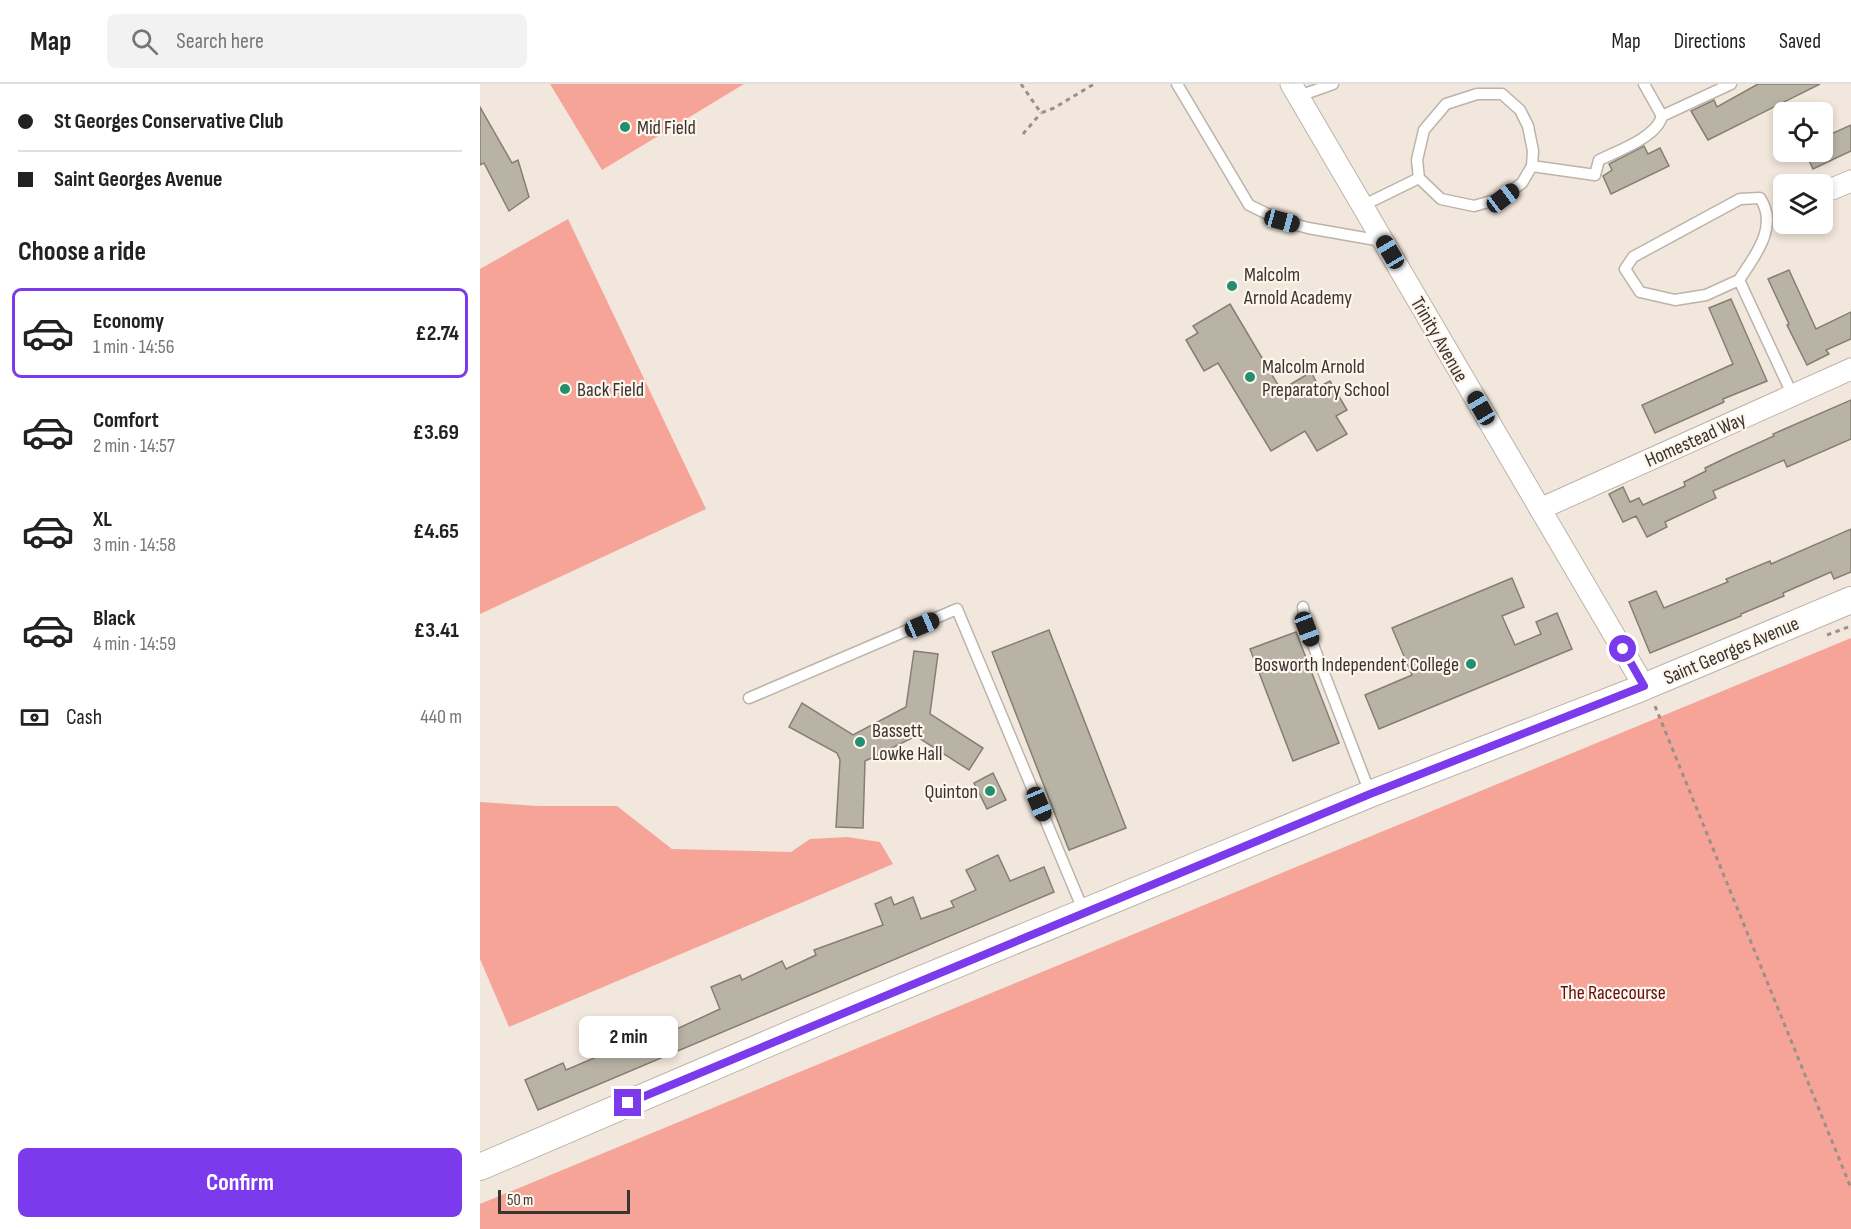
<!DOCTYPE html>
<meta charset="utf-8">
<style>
:root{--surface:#fff;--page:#f2f2f2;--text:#222;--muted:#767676;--line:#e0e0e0;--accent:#7c3aed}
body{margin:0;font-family:"Sofia Sans Condensed",sans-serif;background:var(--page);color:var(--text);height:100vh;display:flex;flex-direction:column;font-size:22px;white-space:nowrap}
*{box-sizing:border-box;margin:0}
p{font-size:20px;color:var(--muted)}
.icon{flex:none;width:33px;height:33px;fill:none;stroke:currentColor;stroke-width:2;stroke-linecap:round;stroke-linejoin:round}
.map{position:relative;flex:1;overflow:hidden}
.side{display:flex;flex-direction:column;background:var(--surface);width:480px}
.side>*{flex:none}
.guide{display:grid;align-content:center;height:132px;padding:0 18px;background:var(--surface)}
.fabs{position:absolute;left:1293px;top:18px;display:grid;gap:12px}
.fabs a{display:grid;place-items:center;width:60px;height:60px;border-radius:9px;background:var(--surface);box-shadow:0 3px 9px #0003;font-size:30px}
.scale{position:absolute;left:18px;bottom:15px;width:132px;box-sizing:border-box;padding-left:6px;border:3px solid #393430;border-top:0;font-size:16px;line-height:21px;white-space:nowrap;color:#393430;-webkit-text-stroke:4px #fef5ec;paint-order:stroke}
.end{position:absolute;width:27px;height:27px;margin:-14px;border:8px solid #7c3aed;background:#fff;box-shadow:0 0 0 3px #fff}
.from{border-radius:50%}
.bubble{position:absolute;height:42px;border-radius:9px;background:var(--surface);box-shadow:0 3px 9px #0003;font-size:20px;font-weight:700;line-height:42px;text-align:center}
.car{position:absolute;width:18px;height:36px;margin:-18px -9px;border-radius:8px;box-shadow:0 0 4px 2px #0007;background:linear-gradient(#222 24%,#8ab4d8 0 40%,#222 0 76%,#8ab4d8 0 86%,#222 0)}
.guide b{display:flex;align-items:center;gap:21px;height:57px;font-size:22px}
.guide b+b{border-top:2px solid var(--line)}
.guide i{width:15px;height:15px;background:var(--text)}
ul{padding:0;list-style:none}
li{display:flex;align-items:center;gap:18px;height:90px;margin:0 12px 9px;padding:0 6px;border:3px solid transparent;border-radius:9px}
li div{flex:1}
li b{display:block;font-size:22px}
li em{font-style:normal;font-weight:700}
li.selected{border-color:var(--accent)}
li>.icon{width:54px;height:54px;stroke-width:1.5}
h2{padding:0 18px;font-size:27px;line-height:72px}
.pay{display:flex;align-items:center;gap:15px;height:66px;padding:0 18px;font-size:22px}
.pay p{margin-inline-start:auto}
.primary-button{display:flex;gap:12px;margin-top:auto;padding:12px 18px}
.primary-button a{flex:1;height:69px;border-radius:9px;background:var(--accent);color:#fff;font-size:24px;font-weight:700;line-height:69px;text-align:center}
header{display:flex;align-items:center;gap:36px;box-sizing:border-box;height:84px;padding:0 30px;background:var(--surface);border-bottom:2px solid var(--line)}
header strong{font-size:28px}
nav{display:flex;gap:33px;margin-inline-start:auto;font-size:21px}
.search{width:420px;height:54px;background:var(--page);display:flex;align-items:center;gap:15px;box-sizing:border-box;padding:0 21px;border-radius:9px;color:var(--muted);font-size:22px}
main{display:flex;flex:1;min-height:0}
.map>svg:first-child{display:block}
.green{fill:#f6a498}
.building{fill:#b9b3a6;stroke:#847f72;stroke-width:1.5}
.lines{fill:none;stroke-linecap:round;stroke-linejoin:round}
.service-casing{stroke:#bdb3a8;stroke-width:13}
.minor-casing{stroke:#bdb3a8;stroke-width:23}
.tertiary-casing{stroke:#bdb3a8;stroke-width:28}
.path{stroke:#999189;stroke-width:3;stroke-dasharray:4.5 4.5;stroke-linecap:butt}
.service{stroke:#fff;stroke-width:10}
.minor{stroke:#fff;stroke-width:21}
.tertiary{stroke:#fff;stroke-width:26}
.route{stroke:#7c3aed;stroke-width:8}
.poi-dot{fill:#228f6e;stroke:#fef5ec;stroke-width:2}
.labels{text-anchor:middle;stroke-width:4.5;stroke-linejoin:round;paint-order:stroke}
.poi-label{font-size:20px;fill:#393430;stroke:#fef5ec;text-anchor:start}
.street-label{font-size:20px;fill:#393430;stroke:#fef5ec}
.park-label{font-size:20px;fill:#600f0c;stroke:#fef5ec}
</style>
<header>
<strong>Map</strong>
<div class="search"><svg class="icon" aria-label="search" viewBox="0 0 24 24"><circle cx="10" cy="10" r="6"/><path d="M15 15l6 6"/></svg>Search here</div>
<nav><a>Map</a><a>Directions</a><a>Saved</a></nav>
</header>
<main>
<section class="side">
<div class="guide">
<b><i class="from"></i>St Georges Conservative Club</b>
<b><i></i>Saint Georges Avenue</b>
</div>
<h2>Choose a ride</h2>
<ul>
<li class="selected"><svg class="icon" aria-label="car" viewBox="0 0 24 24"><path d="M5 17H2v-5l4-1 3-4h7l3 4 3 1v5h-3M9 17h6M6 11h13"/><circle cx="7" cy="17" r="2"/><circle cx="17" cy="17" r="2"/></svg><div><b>Economy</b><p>1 min · 14:56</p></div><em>£2.74</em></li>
<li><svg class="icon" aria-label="car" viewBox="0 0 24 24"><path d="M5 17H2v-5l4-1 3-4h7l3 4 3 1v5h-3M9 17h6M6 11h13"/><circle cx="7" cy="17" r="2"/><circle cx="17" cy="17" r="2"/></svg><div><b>Comfort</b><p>2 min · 14:57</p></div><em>£3.69</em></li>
<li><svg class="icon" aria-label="car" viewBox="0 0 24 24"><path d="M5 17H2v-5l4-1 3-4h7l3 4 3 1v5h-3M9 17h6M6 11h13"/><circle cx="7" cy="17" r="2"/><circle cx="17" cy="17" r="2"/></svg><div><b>XL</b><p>3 min · 14:58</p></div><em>£4.65</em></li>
<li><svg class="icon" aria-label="car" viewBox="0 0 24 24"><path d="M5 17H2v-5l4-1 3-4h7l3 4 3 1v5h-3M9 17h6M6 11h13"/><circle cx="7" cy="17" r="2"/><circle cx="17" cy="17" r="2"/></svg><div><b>Black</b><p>4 min · 14:59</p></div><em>£3.41</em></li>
</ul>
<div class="pay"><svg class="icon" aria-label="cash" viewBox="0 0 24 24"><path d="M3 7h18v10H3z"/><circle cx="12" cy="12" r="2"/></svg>Cash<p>440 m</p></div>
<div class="primary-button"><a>Confirm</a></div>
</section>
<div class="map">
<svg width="1371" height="1145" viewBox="0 0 1371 1145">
<rect width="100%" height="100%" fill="#f2e7dc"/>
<g class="green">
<polygon points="70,0 264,0 122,86"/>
<polygon points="88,135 226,425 0,530 0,185"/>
<polygon points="1371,554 1371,1145 0,1145 0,1120"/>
<polygon points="0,718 57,722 137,722 192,765 311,768 330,755 367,753 400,758 413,780 29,943 0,875"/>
</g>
<g class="building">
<polygon points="1278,0 1340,0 1228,56 1211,27 1234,16 1237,23"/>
<polygon points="0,23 32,79 38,76 49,113 29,127 4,79 0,81"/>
<polygon points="1371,41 1371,67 1333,85 1325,68 1342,68 1342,54"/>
<polygon points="1164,62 1168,70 1180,64 1189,82 1131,110 1123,92 1132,86 1129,80"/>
<polygon points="1309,186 1336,245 1371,228 1371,255 1346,266 1349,270 1327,281 1307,241 1309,240 1288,195"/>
<polygon points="1251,215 1287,297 1243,315 1244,318 1175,349 1162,321 1253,280 1229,224"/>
<polygon points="750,220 801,306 831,288 839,303 850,297 867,326 856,332 867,350 837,367 825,347 791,367 738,279 724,287 706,256 718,249 713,242"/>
<polygon points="1371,316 1371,355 1307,383 1304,376 1233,407 1236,414 1185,438 1187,443 1167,453 1156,432 1143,438 1129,410 1143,403 1150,418 1159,414 1163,421 1205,402 1204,398 1226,387 1225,384 1252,371 1294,352 1293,350"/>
<polygon points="1371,445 1371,488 1354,495 1351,488 1303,509 1304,512 1261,530 1261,532 1170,569 1149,518 1176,507 1184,524 1248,498 1246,495 1290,477 1291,480"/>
<polygon points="1032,494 1044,523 1022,532 1035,561 1061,550 1056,538 1077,529 1092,565 899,645 885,611 932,591 912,544"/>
<polygon points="569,546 646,744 589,766 512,568"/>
<polygon points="816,548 859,659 813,677 770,565"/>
<polygon points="434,567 458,570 450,630 503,664 489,686 436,652 385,677 383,744 356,743 360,676 357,669 309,643 322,619 373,651 426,623"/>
<polygon points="513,689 526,716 507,725 494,699"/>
<polygon points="518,771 530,797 564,783 574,808 58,1026 45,996 83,979 86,986 133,966 131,961 152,950 157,960 187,946 188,949 240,925 231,903 260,891 262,896 302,877 306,885 336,871 334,866 403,841 395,820 411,813 414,821 433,813 441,835 474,823 471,817 496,806 486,786"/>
</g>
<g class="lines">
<defs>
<g id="service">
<polyline points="697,0 769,121 802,137 828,144 902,157"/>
<polyline points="1164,0 1182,32 1251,0"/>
<polyline points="819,12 853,0"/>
<path d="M1052,82L1115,91L1119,76C1138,67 1177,53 1182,32"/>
<polyline points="882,122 939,94 937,76 944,46 966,20 997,10 1022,10 1040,26 1048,42 1053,67 1052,82 1042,99 1022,114 994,122 961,115 939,94"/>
<path d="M1259,196C1275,172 1299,142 1280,114L1260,115L1153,173L1145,185L1160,208L1195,216L1226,211L1259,196L1313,312"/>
<polyline points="823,523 827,545 890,709"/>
<polyline points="269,614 477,525 604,828"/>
</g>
<g id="minor">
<polyline points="811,0 1164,602"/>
<polyline points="1352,105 1371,97"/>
<polyline points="1060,425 1371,285"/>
</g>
<polyline id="tertiary" points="0,1083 364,927 890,710 1154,607 1371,516"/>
</defs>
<use href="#service" class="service-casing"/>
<use href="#minor" class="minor-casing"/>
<use href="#tertiary" class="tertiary-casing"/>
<g class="path">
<polyline points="541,0 561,29 574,24 614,0"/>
<polyline points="543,50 561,29"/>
<polyline points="1347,551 1371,542"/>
<polyline points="1175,622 1371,1104"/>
</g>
<use href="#service" class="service"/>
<use href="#minor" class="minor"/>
<use href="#tertiary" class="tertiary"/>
</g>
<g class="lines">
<polyline class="route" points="148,1019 890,710 1164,602 1143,565"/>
</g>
<g class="poi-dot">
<circle cx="145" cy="43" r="6"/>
<circle cx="752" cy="202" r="6"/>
<circle cx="770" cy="293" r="6"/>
<circle cx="85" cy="305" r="6"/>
<circle cx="991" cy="580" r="6"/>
<circle cx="380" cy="658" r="6"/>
<circle cx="510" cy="707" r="6"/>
</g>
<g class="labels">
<g class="poi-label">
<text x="157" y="50">Mid Field</text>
<text x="764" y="197">Malcolm<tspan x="764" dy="23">Arnold Academy</tspan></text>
<text x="782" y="289">Malcolm Arnold<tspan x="782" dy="23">Preparatory School</tspan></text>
<text x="97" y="312">Back Field</text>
<text x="979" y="587" text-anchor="end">Bosworth Independent College</text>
<text x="392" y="653">Bassett<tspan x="392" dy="23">Lowke Hall</tspan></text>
<text x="498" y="714" text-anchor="end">Quinton</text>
</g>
<g class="street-label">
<text transform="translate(960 255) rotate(60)" y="7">Trinity Avenue</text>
<text transform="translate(1215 355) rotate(-24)" y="7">Homestead Way</text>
<text transform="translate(1251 566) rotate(-23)" y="7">Saint Georges Avenue</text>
</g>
<g class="park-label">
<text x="1133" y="915">The Racecourse</text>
</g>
</g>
</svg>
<div class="fabs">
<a><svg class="icon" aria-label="locate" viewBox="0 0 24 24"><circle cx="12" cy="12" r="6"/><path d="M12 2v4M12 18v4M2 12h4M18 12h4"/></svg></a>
<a><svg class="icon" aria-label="layers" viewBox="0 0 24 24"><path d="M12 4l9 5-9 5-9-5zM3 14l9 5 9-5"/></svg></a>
</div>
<div class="scale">50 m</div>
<i class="end from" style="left:1143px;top:565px"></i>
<i class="end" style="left:148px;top:1019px"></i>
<div class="bubble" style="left:99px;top:932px;width:99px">2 min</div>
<i class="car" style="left:1023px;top:114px;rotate:53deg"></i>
<i class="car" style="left:802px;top:137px;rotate:105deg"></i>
<i class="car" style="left:910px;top:168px;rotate:329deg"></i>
<i class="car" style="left:1001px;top:324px;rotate:330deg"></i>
<i class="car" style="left:442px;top:541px;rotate:67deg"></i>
<i class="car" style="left:827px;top:545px;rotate:159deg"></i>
<i class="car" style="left:559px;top:720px;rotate:157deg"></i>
</div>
</main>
